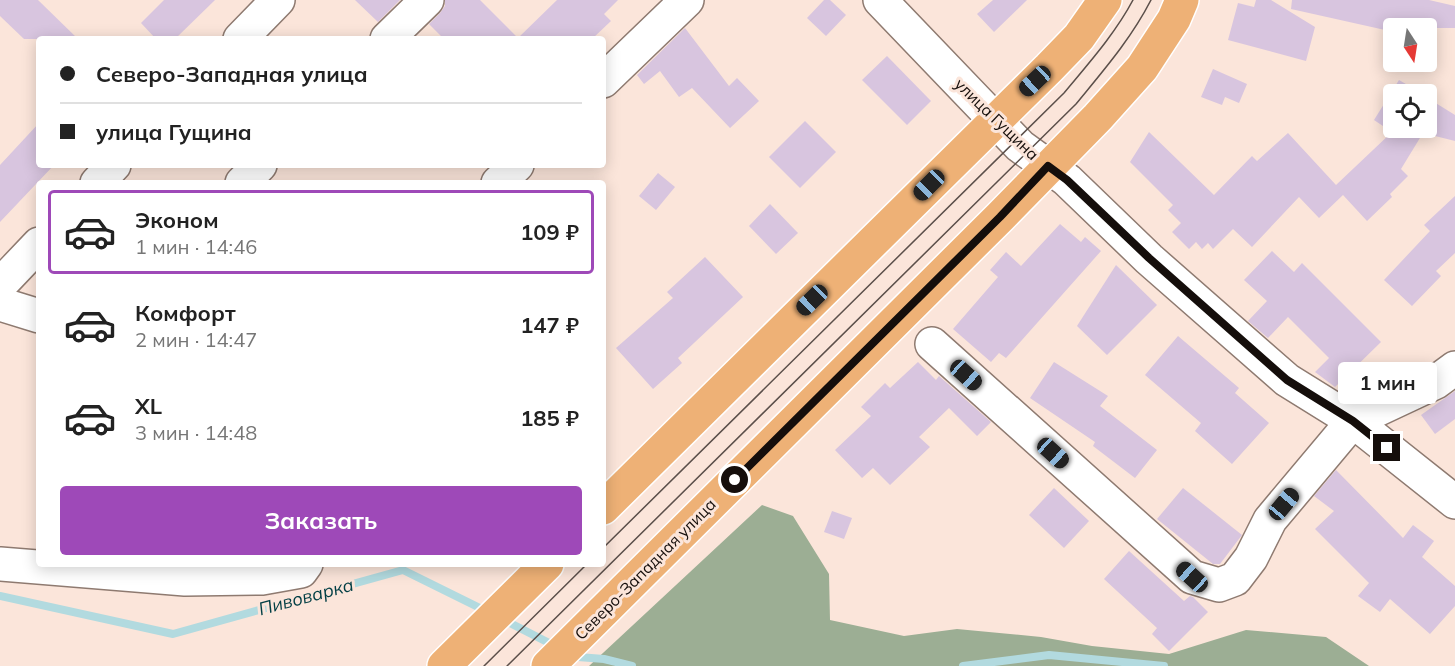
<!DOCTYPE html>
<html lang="ru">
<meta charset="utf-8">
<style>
:root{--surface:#fff;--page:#f6f6f6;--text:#222;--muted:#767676;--line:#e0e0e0;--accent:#9e49b8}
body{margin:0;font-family:Mulish,sans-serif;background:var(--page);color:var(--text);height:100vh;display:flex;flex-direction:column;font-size:22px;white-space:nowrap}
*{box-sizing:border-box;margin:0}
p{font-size:20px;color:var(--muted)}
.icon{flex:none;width:33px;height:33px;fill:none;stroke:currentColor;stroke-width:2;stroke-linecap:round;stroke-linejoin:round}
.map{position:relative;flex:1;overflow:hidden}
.details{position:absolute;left:36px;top:180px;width:570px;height:387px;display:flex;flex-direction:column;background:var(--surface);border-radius:6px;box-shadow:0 3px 15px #0003}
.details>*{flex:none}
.hud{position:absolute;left:36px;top:36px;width:570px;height:132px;border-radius:6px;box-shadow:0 3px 15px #0003;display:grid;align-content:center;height:132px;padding:0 24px;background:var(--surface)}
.needle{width:39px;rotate:168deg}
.fabs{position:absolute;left:1383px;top:18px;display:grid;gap:12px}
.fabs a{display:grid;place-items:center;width:54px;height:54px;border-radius:6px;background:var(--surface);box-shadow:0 3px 15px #0003;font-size:30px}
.end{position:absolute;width:27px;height:27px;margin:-14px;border:8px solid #150e0b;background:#fff;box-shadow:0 0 0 3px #fff}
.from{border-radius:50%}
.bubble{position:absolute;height:42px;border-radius:6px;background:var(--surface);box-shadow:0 3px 15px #0003;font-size:20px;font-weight:700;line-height:42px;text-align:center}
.car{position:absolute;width:18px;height:36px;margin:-18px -9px;border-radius:8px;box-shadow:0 0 4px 2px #0007;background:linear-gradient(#222 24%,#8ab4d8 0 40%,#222 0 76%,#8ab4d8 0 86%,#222 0)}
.hud b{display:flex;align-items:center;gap:21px;height:57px;font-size:22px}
.hud b+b{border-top:2px solid var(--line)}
.hud i{width:15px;height:15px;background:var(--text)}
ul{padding:10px 0 0;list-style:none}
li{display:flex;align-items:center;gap:18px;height:84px;margin:0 12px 9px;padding:0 12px;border:3px solid transparent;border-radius:6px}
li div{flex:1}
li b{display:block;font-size:22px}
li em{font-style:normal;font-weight:700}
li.on{border-color:var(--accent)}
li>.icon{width:54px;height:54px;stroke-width:1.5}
.primary-button{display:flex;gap:12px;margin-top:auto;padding:12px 24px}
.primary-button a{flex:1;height:69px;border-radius:6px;background:var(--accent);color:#fff;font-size:24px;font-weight:700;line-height:69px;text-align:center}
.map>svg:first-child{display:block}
.forest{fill:#9cae94}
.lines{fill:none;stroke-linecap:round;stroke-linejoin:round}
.stream{stroke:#b2dadf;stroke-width:8}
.building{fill:#d8c5df}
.minor-casing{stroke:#8e7a70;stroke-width:36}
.major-casing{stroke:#fff;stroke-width:36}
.minor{stroke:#fff;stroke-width:33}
.major{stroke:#eeb176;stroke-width:33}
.tram{stroke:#5b4f4a;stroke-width:1.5}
.route{stroke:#150e0b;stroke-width:8}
.labels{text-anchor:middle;stroke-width:6;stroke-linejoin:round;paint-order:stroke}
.street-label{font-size:16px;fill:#150e0b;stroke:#fbe5da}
.water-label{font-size:18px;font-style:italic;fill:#003e44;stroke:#fbe5da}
</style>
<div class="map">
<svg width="1455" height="666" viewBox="0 0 1455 666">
<rect width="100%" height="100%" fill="#fbe5da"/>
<polygon class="forest" points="762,505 793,516 829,574 830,620 904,636 957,629 1041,637 1092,646 1169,654 1246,630 1326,637 1369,666 589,666"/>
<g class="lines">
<g class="stream">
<polyline points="0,596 173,634 403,570 488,612"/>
<polyline points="502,619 557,647"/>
<polyline points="572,654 578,657 604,659 632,666"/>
<polyline points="963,666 1049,655 1164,666"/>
</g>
</g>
<g class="building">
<polygon points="0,0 38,0 78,39 24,39 0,16"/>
<polygon points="164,0 215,0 175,39 156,39 141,23"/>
<polygon points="355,0 400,0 378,22"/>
<polygon points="445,0 480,0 518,38 557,0 618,0 604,14 611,21 592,39 444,39 429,24 440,13 445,6"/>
<polygon points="824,0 830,0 846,15 826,36 807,18"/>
<polygon points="993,0 1027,0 994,32 977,14"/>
<polygon points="1256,0 1271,0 1315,27 1306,61 1228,40 1238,3 1254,7"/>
<polygon points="1292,0 1429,0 1455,6 1455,28 1394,28 1394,32 1291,9"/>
<polygon points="685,28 729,86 737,78 759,101 730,128 692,88 679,97 660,71 644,84 637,75"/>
<polygon points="887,56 931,101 907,125 862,80"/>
<polygon points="1213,69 1247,84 1239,103 1225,97 1222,105 1201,97"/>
<polygon points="1399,80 1423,94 1394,94 1394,128 1426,128 1426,97 1455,115 1455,141 1423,133 1401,169 1408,176 1390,194 1392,197 1367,221 1343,195 1319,218 1299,197 1252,247 1233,229 1213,249 1208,243 1202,249 1196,242 1189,249 1172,232 1181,223 1168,210 1173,205 1130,162 1149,132 1214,195 1252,156 1257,161 1288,133 1336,185 1392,132 1374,120"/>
<polygon points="805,121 836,152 800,188 769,157"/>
<polygon points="39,123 39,165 54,165 0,222 0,165"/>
<polygon points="658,173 675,187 656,210 639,196"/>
<polygon points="1455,196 1455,253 1436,271 1441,276 1412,306 1384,280 1430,231 1424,225"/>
<polygon points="770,204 798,233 776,254 749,226"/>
<polygon points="1060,224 1081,242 1085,237 1101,251 1006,358 999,353 991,362 953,329 998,277 990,270 1006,252 1021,266"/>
<polygon points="1272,251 1294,272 1302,263 1381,342 1335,387 1315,372 1329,358 1288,317 1268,338 1248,321 1267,301 1244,280"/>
<polygon points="705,257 743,297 678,358 682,363 653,389 616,348 673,298 667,292"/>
<polygon points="1116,265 1157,305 1107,355 1077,326"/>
<polygon points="1178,336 1239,388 1235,393 1269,423 1232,464 1195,431 1201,423 1145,375"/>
<polygon points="918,362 936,380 939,376 991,422 977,436 949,408 919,437 930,447 890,485 873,468 862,478 835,450 871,416 861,407 885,383 890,388"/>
<polygon points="1054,362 1108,396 1100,406 1157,450 1135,478 1093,446 1095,442 1030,398"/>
<polygon points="1455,391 1455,419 1435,434 1421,415"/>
<polygon points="1336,470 1403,538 1413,525 1434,541 1422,557 1455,586 1455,606 1430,634 1390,599 1380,612 1358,596 1369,583 1315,529 1334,511 1314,496"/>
<polygon points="1054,488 1089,521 1064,548 1029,515"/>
<polygon points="1183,488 1242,535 1220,564 1213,564 1157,519"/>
<polygon points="832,511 852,518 844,539 824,532"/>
<polygon points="1129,551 1184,601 1190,596 1193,597 1208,612 1169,651 1152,634 1157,628 1104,579"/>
</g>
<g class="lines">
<defs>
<g id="minor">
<polyline points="880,0 1020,146 1067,180 1149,259 1287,380 1353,421 1455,502"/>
<polyline points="240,39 278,0"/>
<polyline points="387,39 427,0"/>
<polyline points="603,81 687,0"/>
<polyline points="97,183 114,165"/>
<polyline points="242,183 260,165"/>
<polyline points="498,183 517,165"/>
<polyline points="0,285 39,244"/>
<polyline points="0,304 39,316"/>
<polyline points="932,344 1192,577 1219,585 1235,579 1251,558 1270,520 1353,421 1436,382 1455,368"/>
<polyline points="0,564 185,579 262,578 301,571 306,564"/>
</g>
<g id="major">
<polyline points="603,508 1049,68 1079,37 1105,0"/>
<polyline points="444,666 547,564"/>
<polyline points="548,666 1000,217 1098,117 1142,68 1174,19 1182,0"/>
</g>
</defs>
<use href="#minor" class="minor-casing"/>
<use href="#major" class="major-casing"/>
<use href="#minor" class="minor"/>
<use href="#major" class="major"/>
<g class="tram">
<path d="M603,548L1064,93C1088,64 1115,34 1133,0"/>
<polyline points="484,666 587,564"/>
<path d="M507,666L1076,104C1103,71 1131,39 1151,0"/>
</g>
</g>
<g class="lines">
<polyline class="route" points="735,480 1000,217 1048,166 1067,180 1149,258 1287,380 1353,421 1387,448"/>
</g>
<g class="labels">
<g class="street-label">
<text transform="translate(997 119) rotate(44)" y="6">улица Гущина</text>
<text transform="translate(645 569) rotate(-45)" y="6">Северо-Западная улица</text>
</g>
<g class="water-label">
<text transform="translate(306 597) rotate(-15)" y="6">Пивоварка</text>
</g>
</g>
</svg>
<div class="fabs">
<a><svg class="needle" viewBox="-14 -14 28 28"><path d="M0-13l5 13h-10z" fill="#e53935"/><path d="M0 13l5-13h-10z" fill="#767676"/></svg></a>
<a><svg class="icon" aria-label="locate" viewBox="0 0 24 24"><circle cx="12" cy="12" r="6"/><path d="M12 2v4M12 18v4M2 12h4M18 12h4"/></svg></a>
</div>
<i class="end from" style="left:735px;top:480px"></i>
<i class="end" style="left:1387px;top:448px"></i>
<div class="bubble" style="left:1338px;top:362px;width:99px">1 мин</div>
<i class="car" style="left:1035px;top:81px;rotate:227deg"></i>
<i class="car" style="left:929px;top:185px;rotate:225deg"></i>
<i class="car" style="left:812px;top:300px;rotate:226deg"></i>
<i class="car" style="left:966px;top:375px;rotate:132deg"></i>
<i class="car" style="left:1053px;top:453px;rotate:132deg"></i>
<i class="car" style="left:1284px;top:504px;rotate:40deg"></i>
<i class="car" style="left:1192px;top:577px;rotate:312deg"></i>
<div class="hud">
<b><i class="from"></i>Северо-Западная улица</b>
<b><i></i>улица Гущина</b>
</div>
<section class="details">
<ul>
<li class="on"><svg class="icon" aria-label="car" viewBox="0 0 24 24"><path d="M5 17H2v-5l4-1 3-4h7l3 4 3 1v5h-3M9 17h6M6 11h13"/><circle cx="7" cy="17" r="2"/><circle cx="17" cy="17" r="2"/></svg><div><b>Эконом</b><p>1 мин · 14:46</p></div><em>109 ₽</em></li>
<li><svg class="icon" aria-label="car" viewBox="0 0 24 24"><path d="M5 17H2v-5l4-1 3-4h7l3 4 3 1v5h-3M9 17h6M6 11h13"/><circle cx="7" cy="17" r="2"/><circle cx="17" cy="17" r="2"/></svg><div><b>Комфорт</b><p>2 мин · 14:47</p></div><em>147 ₽</em></li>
<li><svg class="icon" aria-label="car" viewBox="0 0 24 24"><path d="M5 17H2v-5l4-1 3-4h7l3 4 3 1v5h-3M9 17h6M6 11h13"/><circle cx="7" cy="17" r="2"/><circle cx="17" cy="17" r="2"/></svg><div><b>XL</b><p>3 мин · 14:48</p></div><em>185 ₽</em></li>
</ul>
<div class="primary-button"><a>Заказать</a></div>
</section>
</div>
